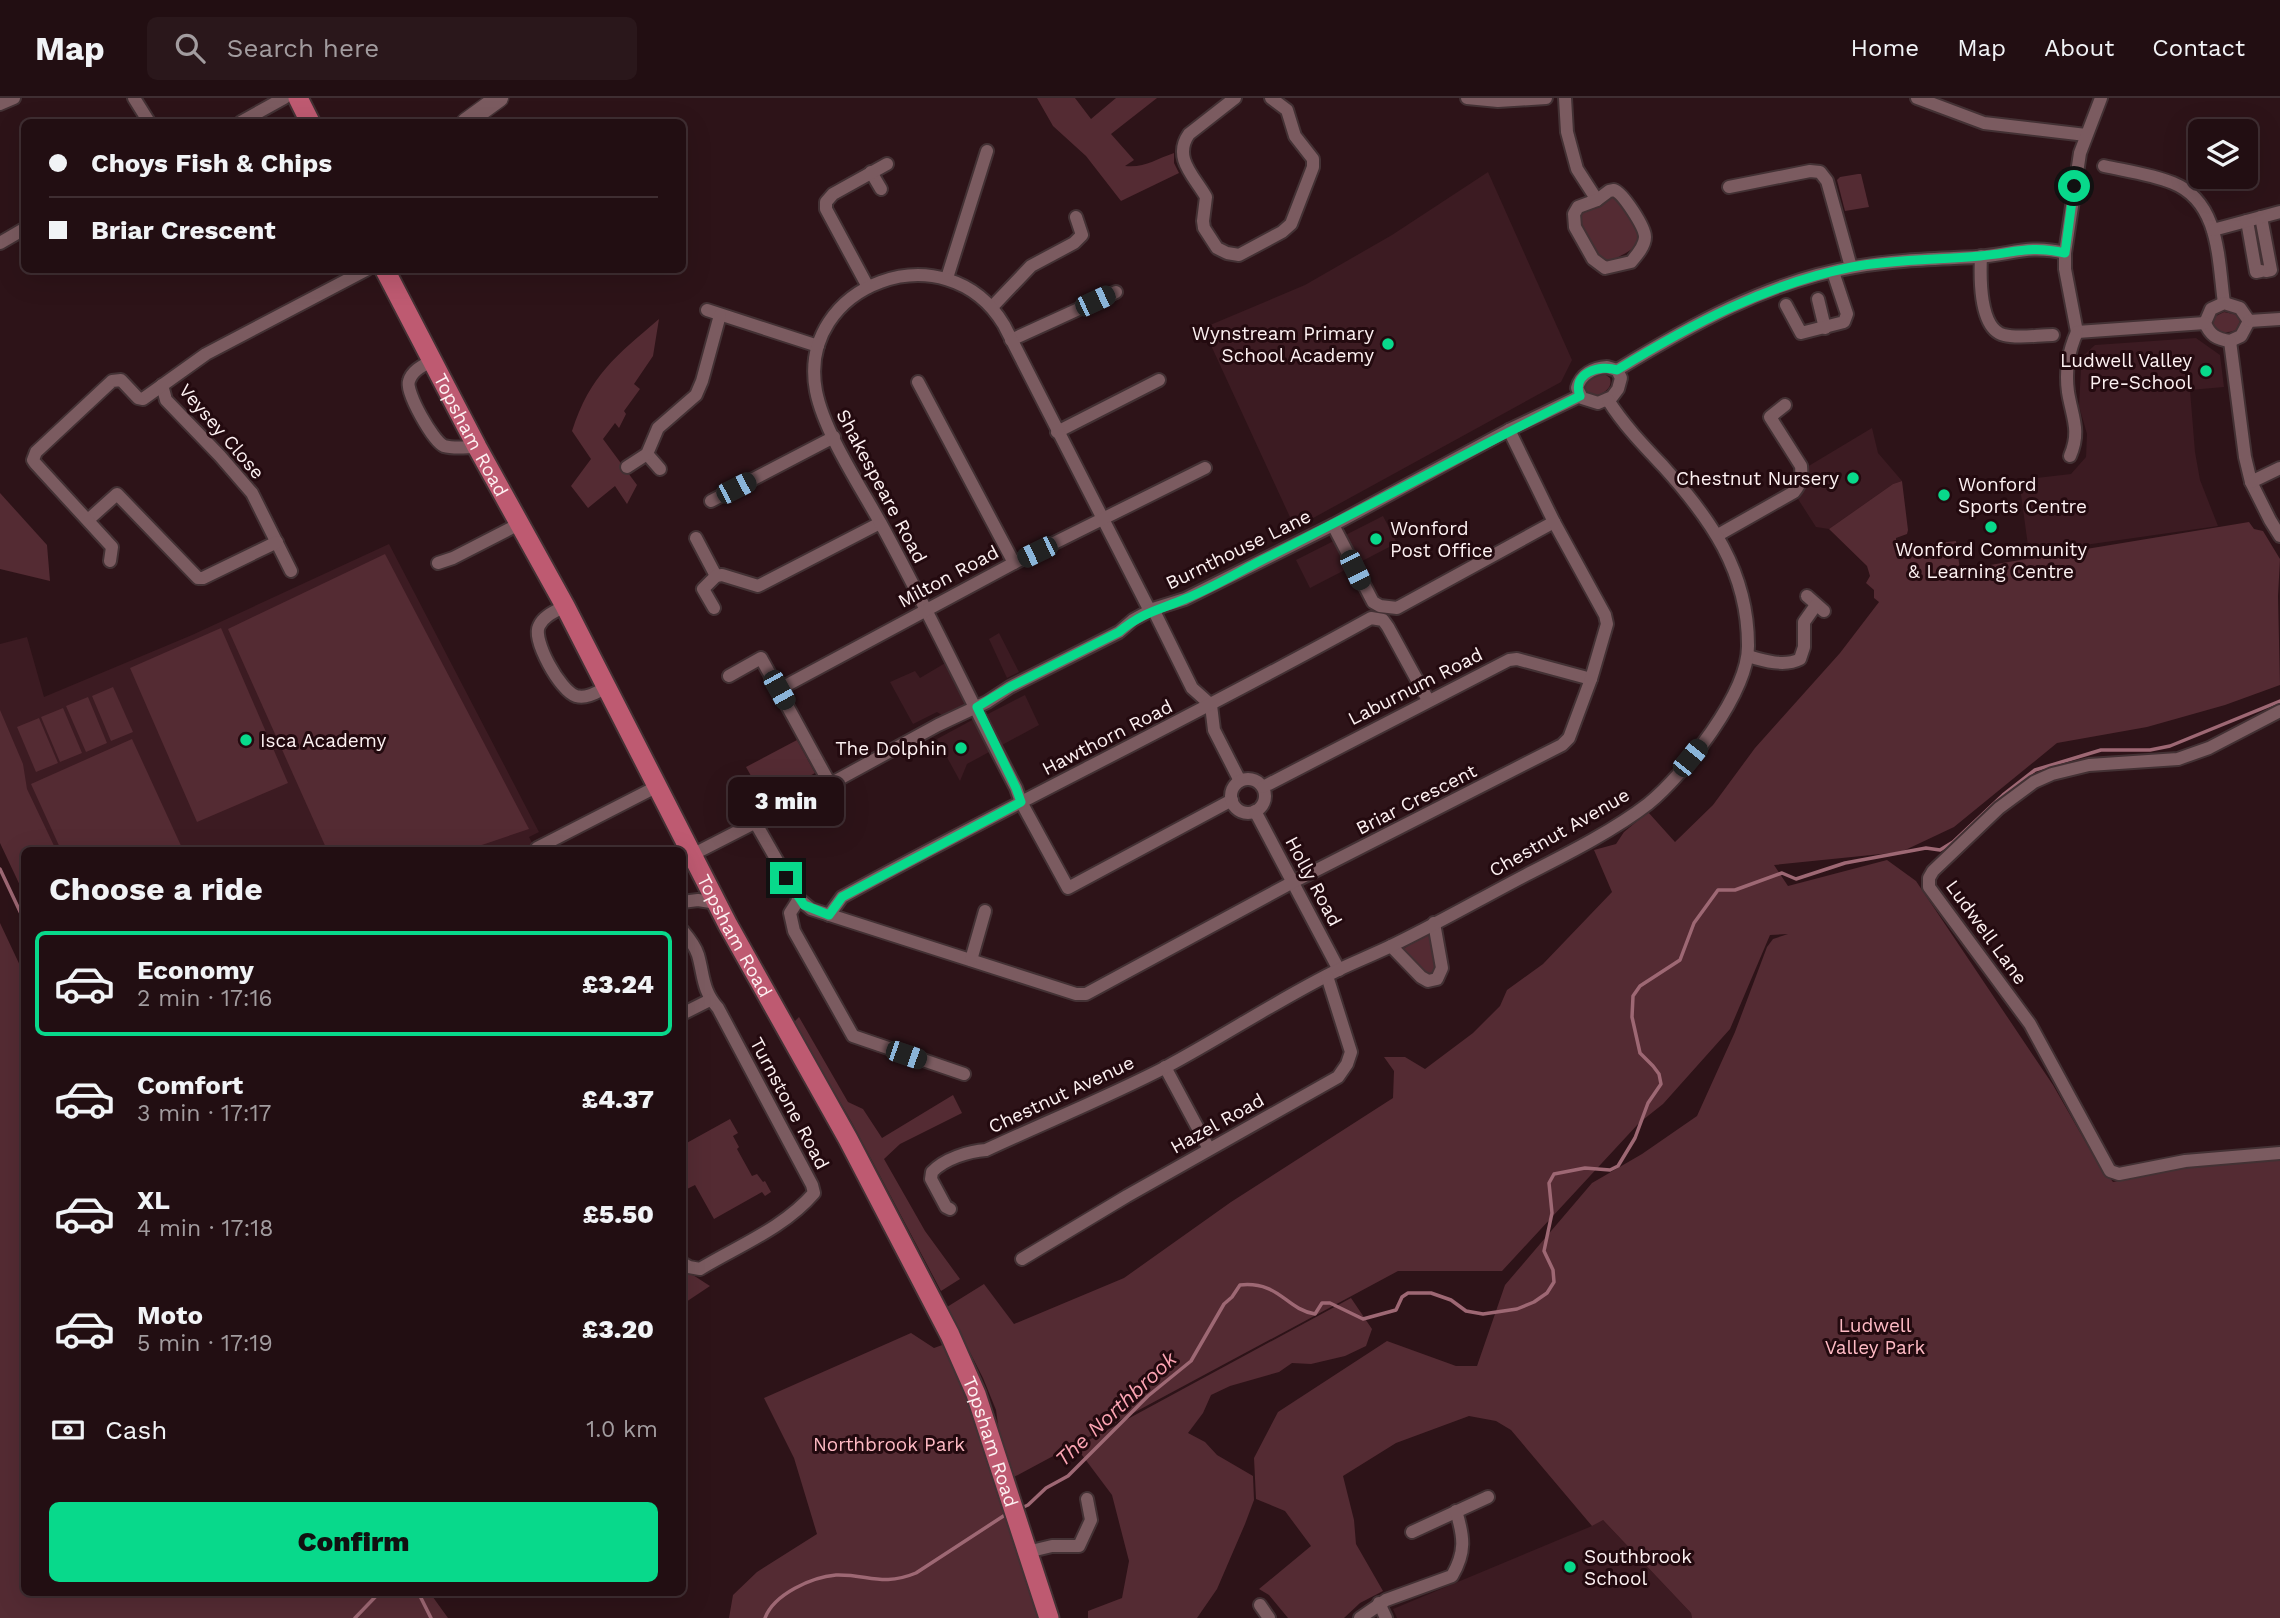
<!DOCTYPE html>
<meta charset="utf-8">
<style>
:root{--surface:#220e12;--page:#2a171b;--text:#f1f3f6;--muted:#a29c9f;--line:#3f2e32;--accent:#08d98b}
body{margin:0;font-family:"Work Sans",sans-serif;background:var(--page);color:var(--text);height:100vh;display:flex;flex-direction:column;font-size:26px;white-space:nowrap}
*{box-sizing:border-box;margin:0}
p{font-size:23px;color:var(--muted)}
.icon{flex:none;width:38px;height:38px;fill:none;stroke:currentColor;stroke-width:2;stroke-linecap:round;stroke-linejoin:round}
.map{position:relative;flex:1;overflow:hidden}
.drawer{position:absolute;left:21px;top:749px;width:665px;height:749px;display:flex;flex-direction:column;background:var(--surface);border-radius:10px;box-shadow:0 7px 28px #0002,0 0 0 2px var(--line)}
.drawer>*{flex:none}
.hud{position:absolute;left:21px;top:21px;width:665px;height:154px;border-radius:10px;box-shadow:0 7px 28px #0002,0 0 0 2px var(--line);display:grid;align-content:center;height:154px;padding:0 28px;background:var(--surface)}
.controls{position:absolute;left:2188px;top:21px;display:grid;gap:14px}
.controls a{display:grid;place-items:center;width:70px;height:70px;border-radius:10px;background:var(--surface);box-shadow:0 7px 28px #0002,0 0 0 2px var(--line);font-size:35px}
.end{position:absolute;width:32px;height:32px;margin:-16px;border:9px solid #08d98b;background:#111;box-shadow:0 0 0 4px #111}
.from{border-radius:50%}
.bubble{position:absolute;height:49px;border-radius:10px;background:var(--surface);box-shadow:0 7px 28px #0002,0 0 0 2px var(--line);font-size:23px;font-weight:800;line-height:49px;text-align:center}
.car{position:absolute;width:21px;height:42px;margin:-21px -10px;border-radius:9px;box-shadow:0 0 5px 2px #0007;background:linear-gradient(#222 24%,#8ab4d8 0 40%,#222 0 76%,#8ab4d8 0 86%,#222 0)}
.hud b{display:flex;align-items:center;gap:24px;height:66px;font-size:26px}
.hud b+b{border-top:2px solid var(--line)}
.hud i{width:18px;height:18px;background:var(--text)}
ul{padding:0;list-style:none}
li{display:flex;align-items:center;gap:21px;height:105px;margin:0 14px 10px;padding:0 14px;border:4px solid transparent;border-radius:10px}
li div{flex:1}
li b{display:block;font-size:26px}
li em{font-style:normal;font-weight:800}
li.on{border-color:var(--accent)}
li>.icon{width:63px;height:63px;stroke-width:1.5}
h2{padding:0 28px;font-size:32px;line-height:84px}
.pay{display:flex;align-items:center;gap:18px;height:77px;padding:0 28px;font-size:26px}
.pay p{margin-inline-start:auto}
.cta{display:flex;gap:14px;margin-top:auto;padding:14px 28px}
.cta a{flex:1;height:80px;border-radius:10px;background:var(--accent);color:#111;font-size:28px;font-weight:800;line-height:80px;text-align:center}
header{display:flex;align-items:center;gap:42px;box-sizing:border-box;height:98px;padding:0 35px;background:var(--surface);border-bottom:2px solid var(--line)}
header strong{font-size:33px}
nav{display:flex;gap:38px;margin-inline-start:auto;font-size:24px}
.search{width:490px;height:63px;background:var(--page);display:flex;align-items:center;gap:18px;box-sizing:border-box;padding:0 24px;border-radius:10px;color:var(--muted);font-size:26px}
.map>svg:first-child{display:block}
.built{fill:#3c1b22}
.green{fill:#542b33}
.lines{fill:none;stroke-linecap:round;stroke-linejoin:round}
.stream{stroke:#9e6874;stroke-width:3.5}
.street-casing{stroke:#433134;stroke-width:16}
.secondary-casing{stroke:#433134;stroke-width:21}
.primary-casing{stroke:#433134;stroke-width:23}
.street{stroke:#7b5b60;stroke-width:12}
.secondary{stroke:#7b5b60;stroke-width:18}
.primary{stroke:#be5a71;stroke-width:19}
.route{stroke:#08d98b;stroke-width:9}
.poi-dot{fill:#08d98b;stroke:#230a0f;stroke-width:2.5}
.labels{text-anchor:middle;stroke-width:6;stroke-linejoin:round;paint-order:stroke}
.poi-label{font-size:19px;fill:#fdf1f2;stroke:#230a0f;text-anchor:end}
.street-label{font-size:19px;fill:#fdf1f2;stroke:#230a0f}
.park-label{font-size:19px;fill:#ffbbc5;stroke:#230a0f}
.water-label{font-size:21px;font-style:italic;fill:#fca4b3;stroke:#230a0f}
</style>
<header>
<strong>Map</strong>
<div class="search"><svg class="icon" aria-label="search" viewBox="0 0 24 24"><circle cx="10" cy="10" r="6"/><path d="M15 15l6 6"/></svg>Search here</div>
<nav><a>Home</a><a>Map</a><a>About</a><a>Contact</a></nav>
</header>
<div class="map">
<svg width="2280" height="1520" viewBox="0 0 2280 1520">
<rect width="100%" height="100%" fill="#2d1318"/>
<g class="built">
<polygon points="1488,74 1572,262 1561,284 1295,430 1203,230 1305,187 1392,137"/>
<polygon points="2196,240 2220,257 2224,289 2190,292 2195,354 2200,382 2218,428 2029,455 2019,382 2071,376 2086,359 2087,336 2079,308 2081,270 2084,257 2095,247"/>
<polygon points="1872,330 1878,355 1902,383 1893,386 1829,431 1816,429 1798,401 1808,384 1807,369"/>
<polygon points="1383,418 1397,445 1310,490 1296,462"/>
<polygon points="389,446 539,734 529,739 536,752 29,752 0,684 0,546 27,539 44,599 192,537"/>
<polygon points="999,535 1019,574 1007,580 989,541"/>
<polygon points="947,564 967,604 966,607 942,617 937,614 913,626 890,584 915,573 920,580"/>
<polygon points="1025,597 1039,627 1002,647 986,617"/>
<polygon points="974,621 991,653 967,666 960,683 937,641"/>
<polygon points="1602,1421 1691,1515 1692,1520 1397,1520 1393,1511 1592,1428"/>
</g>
<g class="green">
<path d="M1037,0H1075L1091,21L1116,0H1157L1111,36L1134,62L1125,68C1145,70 1156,61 1174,55V65L1179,75L1121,103L1086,58L1053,28Z"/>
<polygon points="1858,76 1861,76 1869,109 1845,113 1837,82 1840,79"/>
<path d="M1604,97L1618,98L1640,137C1637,148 1632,152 1622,157C1595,174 1589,147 1579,127L1583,112Z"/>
<path d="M2224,214L2238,217L2240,223L2236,232C2226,236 2217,235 2211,226L2212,220Z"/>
<path d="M659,221L653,258L634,286L640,291L624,313L626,316L619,330L615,325L603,341L637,387L627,406L615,388L588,410L571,388L591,361L572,333C590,277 616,258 659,221Z"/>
<path d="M1602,274L1610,280C1613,291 1603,295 1594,299L1585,295L1583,289L1589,279Z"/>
<polygon points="1902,383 1908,432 1907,436 1896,440 1896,450 1956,443 1960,472 2249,424 2254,431 2263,433 2280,461 2278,498 2280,587 2225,607 2147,629 2057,645 1954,729 1901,754 1774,767 1788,788 1887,762 1916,783 2053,987 2097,1064 2113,1084 2194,1068 2280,1062 2280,1520 1692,1520 1691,1515 1603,1422 1592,1428 1511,1332 1496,1323 1469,1318 1396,1345 1343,1378 1354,1422 1356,1446 1383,1493 1360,1505 1344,1520 1288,1520 1269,1497 1259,1491 1311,1448 1285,1413 1256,1401 1254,1360 1278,1314 1387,1243 1456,1268 1477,1268 1505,1187 1592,1085 1642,1056 1697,1018 1735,934 1767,849 1773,841 1788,836 1770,837 1730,931 1663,1006 1639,1025 1502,1173 1398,1173 1014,1379 999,1333 996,1312 983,1280 947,1209 984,1186 1014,1226 1124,1180 1231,1104 1393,1000 1394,973 1384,959 1405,959 1425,971 1473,935 1500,908 1507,892 1543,866 1612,794 1594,752 1616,746 1624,734 1648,714 1675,744 1713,707 1755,650 1840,555 1879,504 1874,500 1874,492 1866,485 1870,478 1867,468 1829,431 1893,386"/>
<polygon points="0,395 47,447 50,483 0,471"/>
<polygon points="385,456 529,731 467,752 327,752 228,531"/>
<polygon points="221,530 288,685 197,724 130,570"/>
<polygon points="113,589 133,634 111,643 92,598"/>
<polygon points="88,599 107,645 86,654 66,608"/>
<polygon points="63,610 82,655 60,664 41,619"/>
<polygon points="0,612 23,666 27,691 56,752 24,752 24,796 0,745"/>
<polygon points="39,620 58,665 36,674 17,629"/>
<polygon points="132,641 183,752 61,752 31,686"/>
<polygon points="797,642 815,675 765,703 746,669"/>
<polygon points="0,825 24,876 24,1494 430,1495 448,1520 0,1520"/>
<polygon points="1428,835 1437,869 1435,876 1429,877 1403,851"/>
<polygon points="799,919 848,1004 863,1011 882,1040 953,997 962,1015 900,1046 884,1061 925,1133 960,1181 941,1193 851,1023 794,924"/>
<polygon points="730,1021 738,1035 733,1038 739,1049 737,1051 752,1078 757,1076 763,1084 765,1083 771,1094 765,1098 762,1094 714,1121 695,1087 683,1093 683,1047"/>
<polygon points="682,1170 710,1188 683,1206 682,1206"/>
<polygon points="1351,1200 1372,1231 1366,1248 1345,1258 1311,1266 1292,1265 1279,1274 1230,1288 1211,1297 1203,1315 1188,1335 1205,1344 1217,1357 1253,1378 1254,1402 1245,1426 1217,1491 1197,1520 1088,1520 1088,1513 1122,1500 1129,1463 1112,1397 1076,1349"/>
<polygon points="911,1235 934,1250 945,1246 970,1304 1040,1520 729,1520 733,1497 757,1474 817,1436 794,1360 764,1300"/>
</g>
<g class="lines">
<g class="stream">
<polyline points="0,771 24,822"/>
<path d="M1019,1411L1028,1407L1046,1390L1068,1378L1148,1298L1191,1263L1224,1206L1232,1199L1240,1187C1280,1183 1285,1211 1315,1216L1322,1205H1330L1363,1221L1396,1212L1402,1199L1408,1195H1431L1451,1202L1466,1213L1483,1216L1517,1211L1534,1204L1547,1195L1554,1184L1553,1172L1544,1153L1552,1115L1549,1085L1554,1076L1585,1070L1610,1072L1618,1068L1635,1040L1648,1005L1661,986L1659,976L1653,968L1640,955L1632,919L1633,898L1640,888L1680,862L1694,825L1718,792H1735L1782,775L1796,781L1845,765L1926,750L1940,752L1953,744L2003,697L2035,672L2101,652H2150L2170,648L2280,603"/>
<polyline points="418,1494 431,1520"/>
<polyline points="355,1520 380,1494"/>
<path d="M765,1520C774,1496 812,1479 836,1477C868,1476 882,1489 916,1475L1008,1415"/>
</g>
<defs>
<g id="street">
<polyline points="134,0 149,24"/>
<path d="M1235,0L1189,36C1172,60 1195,79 1206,99L1203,123L1204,130L1217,150L1227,155L1239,157L1282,134L1291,126L1313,69V61L1295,38L1287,12L1271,0"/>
<polyline points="1467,0 1498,3 1546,0"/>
<polyline points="1565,0 1567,34 1577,71 1597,102"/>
<polyline points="1917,0 1984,25 2086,37"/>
<polyline points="0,6 14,0"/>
<polyline points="241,24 284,0"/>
<path d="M2104,68C2127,73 2151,76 2173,85C2220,104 2218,162 2224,205"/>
<polyline points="871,74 881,91"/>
<polyline points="1729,89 1810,73 1820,74 1827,83 1851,169"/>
<path d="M1614,92C1623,95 1645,129 1645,139C1645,148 1637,157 1631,164L1605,170L1593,161L1575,129L1574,116L1578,109L1597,102L1609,93Z"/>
<polyline points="2261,119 2271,172 2266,173"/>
<polyline points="2247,123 2256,174 2261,173"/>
<polyline points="2213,132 2280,114"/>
<polyline points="0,145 24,131"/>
<path d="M1981,158C1980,179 1979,231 2004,237C2018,241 2038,237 2053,237"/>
<polyline points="947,180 987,53"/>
<polyline points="868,189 826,111 826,104 833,96 887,66"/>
<polyline points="1818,201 1825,230"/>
<path d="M2224,205L2240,210L2249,223L2241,238L2230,243C2216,241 2210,237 2205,225L2211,211Z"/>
<polyline points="1786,207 1801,235 1844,224 1847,216 1833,174"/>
<polyline points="992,209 1031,168 1074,145 1082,137 1076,119"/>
<polyline points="707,212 818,248"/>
<polyline points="2249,223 2280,221"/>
<polyline points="2077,234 2065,171 2065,155 2080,55 2101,0"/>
<polyline points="2077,234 2205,225"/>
<polyline points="1011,242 1116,194"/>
<polyline points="2230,243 2245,359 2251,384 2270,422 2280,438"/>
<path d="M433,262C424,267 412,272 409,283C405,294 433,343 444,348C454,351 466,349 477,349"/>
<path d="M1607,269L1617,272L1621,280L1618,291L1612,299L1598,305L1582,300L1577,290C1581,276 1593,270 1607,269Z"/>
<path d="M1617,272C1689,228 1769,183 1854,169C1894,162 1935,161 1976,159C2011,157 2028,146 2065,155"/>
<polyline points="918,284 1014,465"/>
<polyline points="162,287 166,302 220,358 252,395 291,473"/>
<polyline points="1057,334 1159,282"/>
<polyline points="647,356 660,371"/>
<path d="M2070,358C2081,333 2072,319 2068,294C2065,272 2068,254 2077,234"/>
<polyline points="627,369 647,356 658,330 696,297 702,283 720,217"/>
<polyline points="2251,384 2280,370"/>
<polyline points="711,403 834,339"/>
<polyline points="88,422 117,396 198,480 203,480 277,444"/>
<polyline points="1333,427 1373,504 1380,508 1397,510 1554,424"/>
<path d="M1718,437L1794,394C1801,386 1802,379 1801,368L1770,319L1785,307"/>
<polyline points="696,440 716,478"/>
<polyline points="110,463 112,449 35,365 33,362 36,354 112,283 121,282 138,300 143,301 206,256 366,172"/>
<polyline points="438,465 453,460 519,426"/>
<polyline points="1807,498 1824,513"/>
<path d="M565,508C556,513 543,518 539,528C532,542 560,593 576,598C587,601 597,594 607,589"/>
<polyline points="714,510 703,491 716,478 722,477 758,488 880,425"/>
<polyline points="1153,511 1192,590 1211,607 1214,632 1240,683"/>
<path d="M1150,513L1004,227C946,130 796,187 816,293C824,334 860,388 881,426C928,512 970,602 1016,690L1021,704L1068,790L1232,702"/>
<path d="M1748,558C1764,563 1785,569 1800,561L1804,549V524L1816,507"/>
<polyline points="729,578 761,560 830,686"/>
<polyline points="787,587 1014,465 1205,370"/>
<polyline points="2280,613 2209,650 2178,661 2089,667 2052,676 2034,684 1999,710 1933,773 1929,780 1929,789 2030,926 2110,1073 2119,1076 2185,1063 2280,1055"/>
<circle cx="1248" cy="698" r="17"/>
<polyline points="1263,689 1509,562 1517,561 1591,581"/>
<polyline points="1255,713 1339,872"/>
<polyline points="755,724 799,801 811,811 1076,896 1086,896 1293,784 1562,647 1569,640 1591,581 1607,526 1605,517 1554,424 1509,332"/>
<polyline points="537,750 656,689"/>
<polyline points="682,762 830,686 938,627 987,604 1010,589 1119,534 1133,522 1153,511 1185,501 1333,427 1509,332 1580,298"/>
<polyline points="799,801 790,815 794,833 853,938 964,976"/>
<polyline points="682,804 698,802 717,805"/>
<path d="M829,817L842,799C1017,703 1197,617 1371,520L1383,522L1388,529L1428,602"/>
<path d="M682,832C688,839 695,847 698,857C704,878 702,892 718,910L812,1087L814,1095C784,1130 738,1148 700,1171L689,1169L682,1165"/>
<polyline points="1391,848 1421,879 1428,883 1437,881 1442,870 1434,825"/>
<polyline points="971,862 985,813"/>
<polyline points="682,916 710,902"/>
<polyline points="1165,969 1209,1051"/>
<path d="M950,1111L946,1109L931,1081L932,1074C944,1061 969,1053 986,1052C1046,1024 1108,999 1166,969C1224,938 1279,901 1338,872C1355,864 1372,857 1389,849C1435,827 1480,801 1526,777C1565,757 1613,733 1648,706C1684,677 1749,594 1748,547C1748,473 1710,420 1663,368C1643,347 1623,326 1608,302"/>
<polyline points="1022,1161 1127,1098 1338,979 1347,966 1351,954 1327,878"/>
<polyline points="1412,1434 1488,1399"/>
<polyline points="1027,1454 1052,1448 1079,1448 1091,1422 1087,1401"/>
<polyline points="1379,1505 1386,1520"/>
<polyline points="1260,1507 1269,1520"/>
<path d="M1360,1520L1386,1502L1452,1478C1466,1454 1464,1439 1456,1413"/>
</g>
<polyline id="secondary" points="466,24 499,0"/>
<g id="primary">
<polyline points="298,0 310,24"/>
<path id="s1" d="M385,172L477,349L565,508L728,827L848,1041L950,1237L976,1296L1049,1520"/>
</g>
</defs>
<use href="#street" class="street-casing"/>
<use href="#secondary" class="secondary-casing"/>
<use href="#primary" class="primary-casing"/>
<use href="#street" class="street"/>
<use href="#secondary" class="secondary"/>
<use href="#primary" class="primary"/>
</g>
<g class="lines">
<path class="route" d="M786,780L804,807L829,817L842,799L1021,704L1016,690L977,609L1010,589L1119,534C1143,514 1159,512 1185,501C1212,490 1237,475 1262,462C1368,409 1473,351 1580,298C1571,275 1600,266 1617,272C1690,227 1767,186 1852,169C1894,161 1937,162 1980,158C2014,155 2030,147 2065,155L2074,88"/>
</g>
<g class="poi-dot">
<circle cx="1388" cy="246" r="7"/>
<circle cx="2206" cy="273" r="7"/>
<circle cx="1853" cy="380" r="7"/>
<circle cx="1944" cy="397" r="7"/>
<circle cx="1991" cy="429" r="7"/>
<circle cx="1376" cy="441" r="7"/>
<circle cx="246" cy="642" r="7"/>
<circle cx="961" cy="650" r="7"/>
<circle cx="1570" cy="1469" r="7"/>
</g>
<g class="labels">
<g class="poi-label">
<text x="1374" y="242">Wynstream Primary<tspan x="1374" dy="22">School Academy</tspan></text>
<text x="2192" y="269">Ludwell Valley<tspan x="2192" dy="22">Pre-School</tspan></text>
<text x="1839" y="387">Chestnut Nursery</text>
<text x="1958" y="393" text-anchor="start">Wonford<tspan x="1958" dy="22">Sports Centre</tspan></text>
<text x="1390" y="437" text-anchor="start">Wonford<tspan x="1390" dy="22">Post Office</tspan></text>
<text x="1991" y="458" text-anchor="middle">Wonford Community<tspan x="1991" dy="22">&amp; Learning Centre</tspan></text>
<text x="260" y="649" text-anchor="start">Isca Academy</text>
<text x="947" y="657">The Dolphin</text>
<text x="1584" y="1465" text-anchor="start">Southbrook<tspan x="1584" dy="22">School</tspan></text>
</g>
<g class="street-label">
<text transform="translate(222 333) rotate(49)" y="7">Veysey Close</text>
<text dy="7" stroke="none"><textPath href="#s1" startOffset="186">Topsham Road</textPath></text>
<text transform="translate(882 388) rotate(62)" y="7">Shakespeare Road</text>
<text transform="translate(1238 451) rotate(-26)" y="7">Burnthouse Lane</text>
<text transform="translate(948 478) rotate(-28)" y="7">Milton Road</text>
<text transform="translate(1415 588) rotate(-27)" y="7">Laburnum Road</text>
<text transform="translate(1107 639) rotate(-27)" y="7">Hawthorn Road</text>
<text transform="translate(1416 701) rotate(-27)" y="7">Briar Crescent</text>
<text transform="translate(1559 734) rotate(-30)" y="7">Chestnut Avenue</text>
<text transform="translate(1314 783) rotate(62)" y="7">Holly Road</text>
<text transform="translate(1987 834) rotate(54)" y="7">Ludwell Lane</text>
<text dy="7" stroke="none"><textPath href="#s1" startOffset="752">Topsham Road</textPath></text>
<text transform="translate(1061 996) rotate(-25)" y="7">Chestnut Avenue</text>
<text transform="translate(790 1005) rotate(62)" y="7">Turnstone Road</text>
<text transform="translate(1217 1025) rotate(-29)" y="7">Hazel Road</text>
<text dy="7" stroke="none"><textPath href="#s1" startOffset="1320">Topsham Road</textPath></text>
</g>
<g class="park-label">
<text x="1875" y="1234">Ludwell<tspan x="1875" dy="22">Valley Park</tspan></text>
<text x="889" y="1353">Northbrook Park</text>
</g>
<g class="water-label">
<text transform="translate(1116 1311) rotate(-43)" y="7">The Northbrook</text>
</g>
</g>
</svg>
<div class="controls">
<a><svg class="icon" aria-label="layers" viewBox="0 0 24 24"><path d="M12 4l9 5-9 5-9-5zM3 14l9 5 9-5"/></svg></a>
</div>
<i class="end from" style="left:2074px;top:88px"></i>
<i class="end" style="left:786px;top:780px"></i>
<div class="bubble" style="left:728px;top:679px;width:116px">3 min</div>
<i class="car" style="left:1095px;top:203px;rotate:65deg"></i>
<i class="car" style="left:736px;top:390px;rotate:63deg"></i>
<i class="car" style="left:1037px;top:454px;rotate:244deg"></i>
<i class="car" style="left:1355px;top:472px;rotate:154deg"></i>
<i class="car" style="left:779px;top:592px;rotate:151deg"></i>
<i class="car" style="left:1690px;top:660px;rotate:39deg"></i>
<i class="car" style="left:906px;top:957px;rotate:109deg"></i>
<div class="hud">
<b><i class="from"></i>Choys Fish &amp; Chips</b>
<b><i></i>Briar Crescent</b>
</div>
<section class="drawer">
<h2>Choose a ride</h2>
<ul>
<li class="on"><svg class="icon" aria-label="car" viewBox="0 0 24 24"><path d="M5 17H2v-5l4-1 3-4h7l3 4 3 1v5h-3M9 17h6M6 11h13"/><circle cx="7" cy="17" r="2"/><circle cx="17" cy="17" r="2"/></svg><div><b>Economy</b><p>2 min · 17:16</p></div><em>£3.24</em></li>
<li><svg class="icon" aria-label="car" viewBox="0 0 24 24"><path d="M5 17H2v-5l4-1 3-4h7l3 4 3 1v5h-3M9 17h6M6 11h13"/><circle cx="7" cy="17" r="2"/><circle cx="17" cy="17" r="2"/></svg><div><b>Comfort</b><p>3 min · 17:17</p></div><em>£4.37</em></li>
<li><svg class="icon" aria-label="car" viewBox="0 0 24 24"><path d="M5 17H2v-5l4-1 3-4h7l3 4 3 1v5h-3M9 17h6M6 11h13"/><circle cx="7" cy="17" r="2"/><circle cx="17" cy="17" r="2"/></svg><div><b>XL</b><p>4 min · 17:18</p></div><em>£5.50</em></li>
<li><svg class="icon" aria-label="car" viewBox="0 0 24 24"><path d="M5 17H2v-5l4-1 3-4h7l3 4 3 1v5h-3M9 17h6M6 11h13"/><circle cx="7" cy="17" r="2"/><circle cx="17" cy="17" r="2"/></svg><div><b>Moto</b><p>5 min · 17:19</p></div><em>£3.20</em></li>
</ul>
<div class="pay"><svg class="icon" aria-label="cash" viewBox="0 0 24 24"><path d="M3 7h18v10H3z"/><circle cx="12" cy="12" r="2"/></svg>Cash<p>1.0 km</p></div>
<div class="cta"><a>Confirm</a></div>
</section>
</div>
